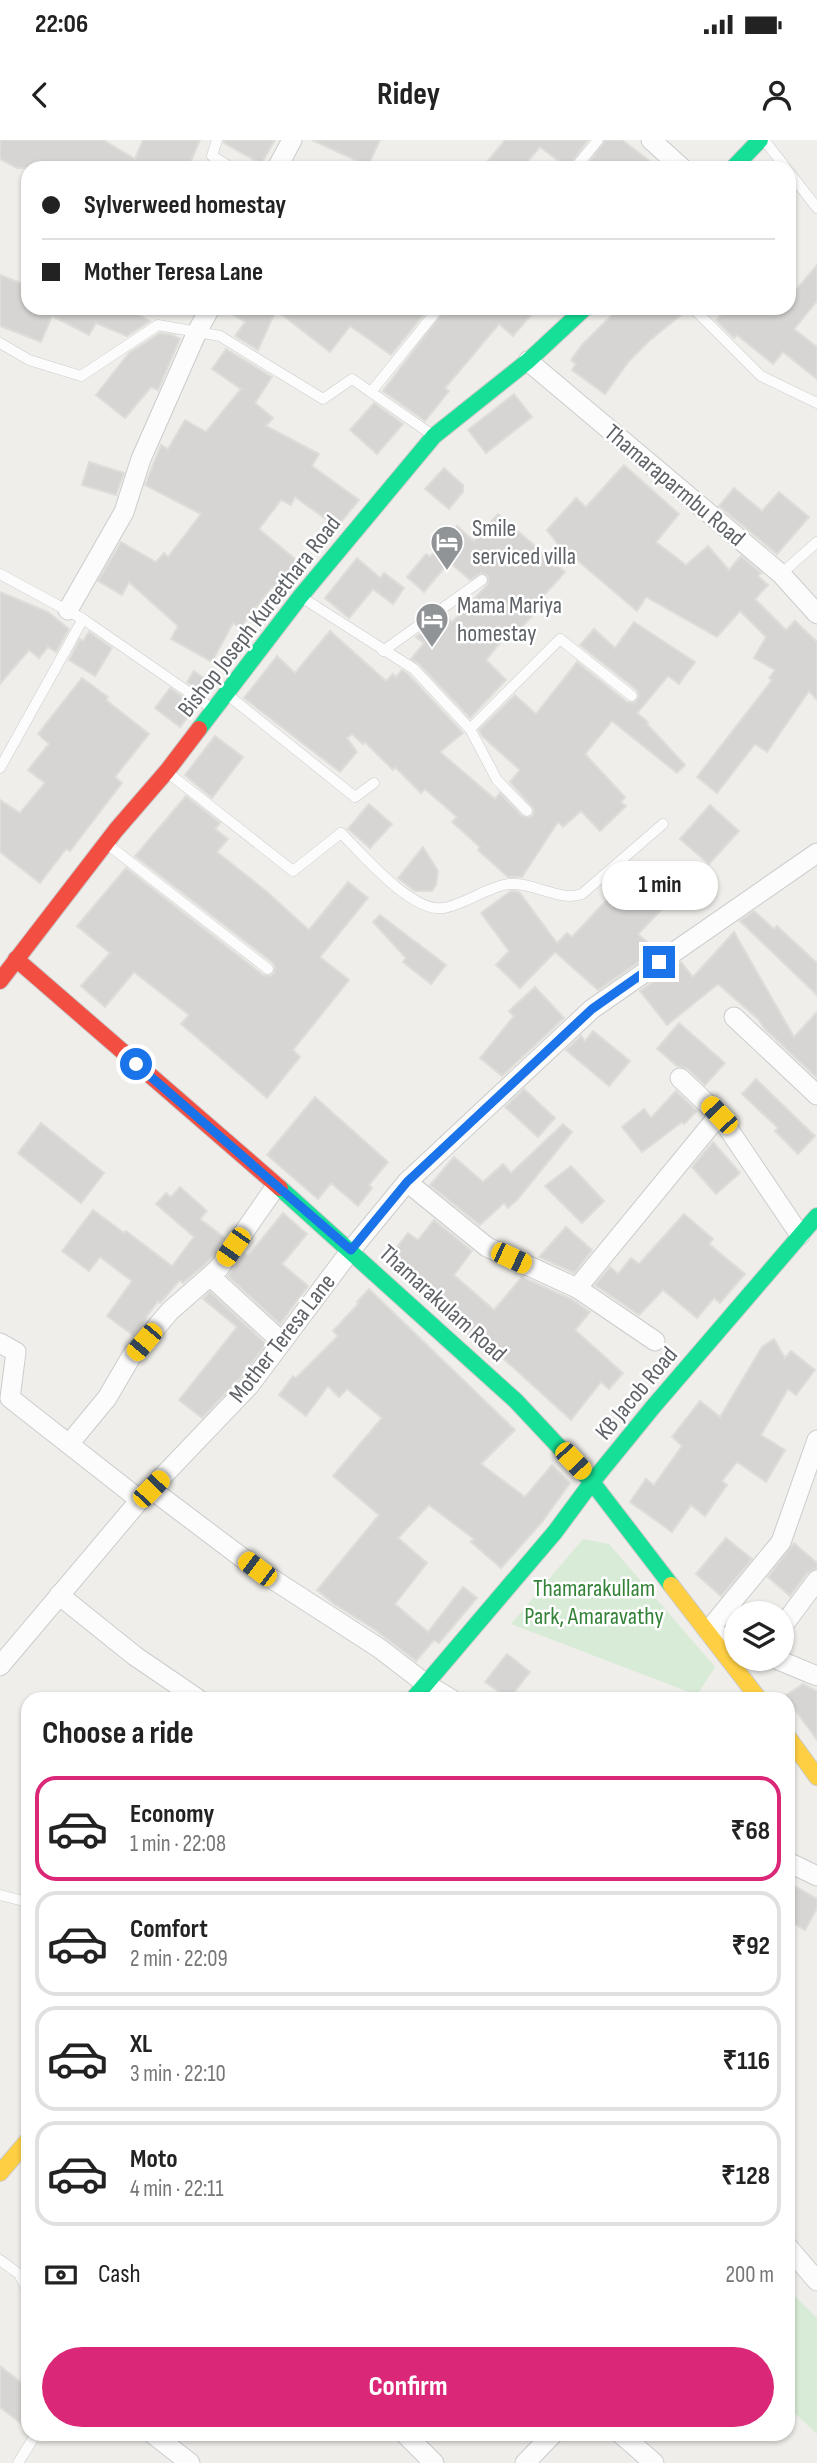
<!DOCTYPE html>
<meta charset="utf-8">
<style>
:root{--surface:#fff;--page:#f2f2f2;--text:#222;--muted:#767676;--line:#e0e0e0;--accent:#db2777}
body{margin:0;font-family:"Sofia Sans Condensed",sans-serif;background:var(--page);color:var(--text);height:100vh;display:flex;flex-direction:column;font-size:26px;white-space:nowrap}
*{box-sizing:border-box;margin:0}
p{font-size:23px;color:var(--muted)}
.icon{flex:none;width:38px;height:38px;fill:none;stroke:currentColor;stroke-width:2;stroke-linecap:round;stroke-linejoin:round}
.map{position:relative;flex:1;overflow:hidden}
.side{position:absolute;left:21px;top:1552px;width:774px;height:749px;display:flex;flex-direction:column;background:var(--surface);border-radius:21px;box-shadow:0 2px 5px #0004}
.side>*{flex:none}
.top-card{position:absolute;left:21px;top:21px;width:775px;height:154px;border-radius:21px;box-shadow:0 2px 5px #0004;display:grid;align-content:center;height:154px;padding:0 21px;background:var(--surface)}
.fabs{position:absolute;left:724px;top:1461px;display:grid;gap:14px}
.fabs a{display:grid;place-items:center;width:70px;height:70px;border-radius:50%;background:var(--surface);box-shadow:0 2px 5px #0004;font-size:35px}
.end{position:absolute;width:32px;height:32px;margin:-16px;border:9px solid #1a73e8;background:#fff;box-shadow:0 0 0 4px #fff}
.from{border-radius:50%}
.bubble{position:absolute;height:49px;border-radius:24px;background:var(--surface);box-shadow:0 2px 5px #0004;font-size:23px;font-weight:700;line-height:49px;text-align:center}
.car{position:absolute;width:21px;height:42px;margin:-21px -10px;border-radius:9px;box-shadow:0 0 5px 2px #0007;background:linear-gradient(#f5c518 24%,#345 0 40%,#f5c518 0 76%,#345 0 86%,#f5c518 0)}
.top-card b{display:flex;align-items:center;gap:24px;height:66px;font-size:26px}
.top-card b+b{border-top:2px solid var(--line)}
.top-card i{width:18px;height:18px;background:var(--text)}
ul{padding:0;list-style:none}
li{display:flex;align-items:center;gap:21px;height:105px;margin:0 14px 10px;padding:0 7px;border:4px solid var(--line);border-radius:21px}
li div{flex:1}
li b{display:block;font-size:26px}
li em{font-style:normal;font-weight:700}
li.on{border-color:var(--accent)}
li>.icon{width:63px;height:63px;stroke-width:1.5}
h2{padding:0 21px;font-size:32px;line-height:84px}
.pay{display:flex;align-items:center;gap:18px;height:77px;padding:0 21px;font-size:26px}
.pay p{margin-inline-start:auto}
.primary-button{display:flex;gap:14px;margin-top:auto;padding:14px 21px}
.primary-button a{flex:1;height:80px;border-radius:42px;background:var(--accent);color:#fff;font-size:28px;font-weight:700;line-height:80px;text-align:center}
.status{display:flex;justify-content:space-between;align-items:center;height:49px;padding:0 35px;background:var(--surface);direction:ltr}
.status svg{height:19px;fill:currentColor}
header{display:flex;justify-content:space-between;align-items:center;height:91px;padding:0 21px;background:var(--surface);font-size:32px;font-weight:700}
.map>svg:first-child{display:block}
.green{fill:#d8ebd6}
.building{fill:#d6d5d3;stroke:#deddd9;stroke-width:2}
.lines{fill:none;stroke-linecap:round;stroke-linejoin:round}
.lane-casing{stroke:#cbcccc;stroke-width:11}
.street-casing{stroke:#cbcccc;stroke-width:21}
.fast-casing{stroke:#cacacb;stroke-width:18}
.slow-casing{stroke:#cacacb;stroke-width:18}
.jam-casing{stroke:#cacacb;stroke-width:18}
.lane{stroke:#fdfcfc;stroke-width:10}
.street{stroke:#fdfcfc;stroke-width:19}
.fast{stroke:#16e098;stroke-width:16}
.slow{stroke:#ffcf43;stroke-width:16}
.jam{stroke:#f24e42;stroke-width:16}
.route{stroke:#1a73e8;stroke-width:9}
.labels{text-anchor:middle;stroke-width:5;stroke-linejoin:round;paint-order:stroke}
.street-label{font-size:24px;fill:#5f6368;stroke:#fff}
.poi-label{font-size:24px;fill:#5f6368;stroke:#fff;text-anchor:start}
.park-label{font-size:24px;fill:#348238;stroke:#fff}
</style>
<div class="status"><b>22:06</b><svg viewBox="0 0 49 12"><path d="M0 12V9h3v3zM5 12V6h3v6zM10 12V3h3v9zM15 12V0h3v12zM26 1h20v11H26zM47 4h2v5h-2z"/></svg></div>
<header><svg class="icon" aria-label="back" viewBox="0 0 24 24"><path d="M15 5l-7 7 7 7"/></svg>Ridey<svg class="icon" aria-label="person" viewBox="0 0 24 24"><circle cx="12" cy="8" r="4"/><path d="M4 21q1-7 8-7t8 7"/></svg></header>
<div class="map">
<svg width="817" height="2323" viewBox="0 0 817 2323">
<rect width="100%" height="100%" fill="#efeeea"/>
<g class="green">
<polygon points="583,1399 609,1404 715,1527 697,1555 511,1484"/>
<polygon points="788,2149 817,2178 817,2294 788,2267"/>
</g>
<g class="building">
<polygon points="0,0 103,0 135,19 143,0 200,0 188,28 17,28 0,19"/>
<polygon points="224,0 275,0 261,24 224,3"/>
<polygon points="312,0 380,0 368,26"/>
<polygon points="505,0 588,0 568,28 540,7 522,28 482,28"/>
<polygon points="605,0 622,0 659,28 585,28"/>
<polygon points="817,125 817,161 794,189 817,207 817,239 783,212 773,224 737,195 734,198 716,180 728,168 789,168 789,158"/>
<polygon points="0,135 28,146 28,168 141,168 138,174 150,181 127,196 96,183 89,195 52,176 41,202 0,186"/>
<polygon points="222,168 429,168 391,215 350,186 330,212 276,170 258,210 235,196 245,182"/>
<polygon points="446,168 537,168 513,196 499,184 445,248 449,251 425,281 383,251"/>
<polygon points="619,168 686,168 686,171 649,201 629,221 605,254 572,230 576,224 571,220 582,205"/>
<polygon points="160,193 173,195 180,199 158,250 151,247 125,278 96,255 129,213"/>
<polygon points="226,209 272,237 255,263 273,278 266,286 319,314 312,326 359,360 337,387 295,357 291,365 281,360 259,389 300,423 276,451 272,447 240,488 233,483 212,522 171,499 178,486 129,442 122,455 98,441 121,402 156,422 164,413 168,417 201,374 145,345 161,305 168,309 185,280 206,292 241,249 212,229"/>
<polygon points="514,254 532,277 486,313 468,290"/>
<polygon points="374,263 403,284 377,314 350,290"/>
<polygon points="89,322 124,333 116,355 82,345"/>
<polygon points="624,325 679,374 656,402 686,425 708,406 729,430 741,416 761,433 758,436 768,445 755,459 786,490 795,481 817,502 817,560 809,551 767,612 755,604 717,653 697,637 772,540 769,538 775,530 754,518 766,497 740,471 717,497 646,457 637,471 577,420 573,424 547,390 576,358 586,367"/>
<polygon points="444,328 463,345 463,352 449,369 425,349"/>
<polygon points="734,348 762,371 779,352 809,377 777,414 719,366"/>
<polygon points="498,374 565,432 528,473 532,476 514,496 509,492 486,520 506,540 470,578 419,524 411,519 424,503 416,497 445,475 452,482 488,444 488,436 481,433 470,440 449,422 424,452 407,437 426,414 430,417 457,386 474,401"/>
<polygon points="357,418 380,438 384,433 404,448 393,464 373,449 349,478 325,458"/>
<polygon points="0,452 48,472 69,489 56,512 48,507 39,518 29,510 0,544"/>
<polygon points="634,482 695,522 679,544 668,536 637,573 648,582 647,584 685,625 677,633 612,581 585,614 625,657 621,662 626,666 600,691 581,671 563,687 558,682 522,737 508,737 478,710 480,707 452,682 457,677 425,649 421,653 395,627 393,630 365,602 363,604 352,594 347,598 357,612 340,632 244,558 277,516 295,533 330,491 386,541 393,534 396,537 402,530 409,535 463,593 440,612 495,659 500,653 522,676 528,678 533,676 534,669 510,642 520,630 482,596 479,590 515,555 536,574 577,522 627,562 635,563 639,556 637,550 580,505 594,489 615,508"/>
<polygon points="89,492 112,508 95,536 69,520 80,499 83,501"/>
<polygon points="194,531 212,544 205,554 187,542"/>
<polygon points="82,538 108,557 106,560 149,594 115,637 122,643 70,711 66,709 40,743 0,712 0,660 20,673 45,643 28,630 49,604 38,594"/>
<polygon points="170,548 196,566 180,587 155,568"/>
<polygon points="215,596 243,617 212,658 185,635"/>
<polygon points="186,656 220,683 215,689 228,699 217,712 266,751 309,790 348,742 368,758 320,817 349,840 293,910 300,917 267,958 181,884 189,875 134,832 105,867 81,846 110,813 77,786 126,728 263,835 270,836 274,833 275,827 273,823 135,716"/>
<polygon points="369,664 392,684 370,708 348,689"/>
<polygon points="710,665 739,691 709,724 680,699"/>
<polygon points="423,707 438,731 436,745 432,751 415,751 398,738"/>
<polygon points="632,733 666,765 638,794 656,810 598,850 555,812 520,848 496,825 509,811 481,773 511,751 519,752 557,803 567,793 572,797"/>
<polygon points="754,771 774,789 777,786 817,823 817,855 740,781"/>
<polygon points="380,775 446,825 431,844 403,822 406,818 373,782"/>
<polygon points="734,792 794,897 817,872 817,938 764,888 759,880 718,844 667,885 640,851 681,822 693,837"/>
<polygon points="535,847 564,878 502,936 480,918 514,876 509,871"/>
<polygon points="679,883 725,923 705,945 688,929 677,926 657,909"/>
<polygon points="593,891 630,921 609,946 566,910 581,896 585,901"/>
<polygon points="756,939 815,996 798,1014 775,991 778,988 742,954"/>
<polygon points="524,949 555,978 538,997 505,967"/>
<polygon points="676,951 697,971 684,984 682,982 642,1012 622,987 644,969 651,978"/>
<polygon points="315,957 388,1022 369,1045 372,1048 358,1066 331,1043 318,1059 267,1015"/>
<polygon points="41,983 104,1033 81,1063 18,1013"/>
<polygon points="563,984 572,992 518,1059 508,1068 504,1063 480,1085 430,1045 454,1017 483,1042 503,1024 511,1033"/>
<polygon points="713,1002 740,1033 716,1054 692,1027"/>
<polygon points="571,1026 604,1061 582,1083 545,1046"/>
<polygon points="180,1047 207,1071 200,1079 225,1098 210,1120 183,1143 180,1140 160,1163 158,1161 133,1195 107,1176 132,1141 100,1117 89,1131 62,1111 93,1070 124,1093 126,1091 172,1126 194,1097 156,1064 166,1053 171,1057"/>
<polygon points="283,1073 307,1094 282,1124 308,1146 280,1184 228,1136 244,1113 248,1116"/>
<polygon points="684,1074 713,1099 709,1104 745,1134 720,1163 714,1158 697,1178 663,1150 639,1175 595,1145 610,1127 618,1134 631,1118 639,1124"/>
<polygon points="434,1080 472,1111 454,1135 494,1170 522,1137 571,1159 590,1172 575,1190 623,1233 609,1249 601,1242 571,1280 494,1210 490,1214 444,1173 449,1167 420,1144 417,1148 391,1124 387,1120 408,1093 418,1100"/>
<polygon points="566,1087 592,1110 574,1133 539,1117"/>
<polygon points="369,1149 515,1290 481,1324 525,1357 552,1325 570,1343 542,1382 501,1428 471,1402 474,1399 429,1365 398,1398 427,1423 395,1464 428,1492 463,1447 477,1458 439,1503 434,1500 416,1521 374,1489 334,1464 317,1450 379,1375 333,1336 382,1278 347,1249 339,1257 328,1246 306,1276 279,1255 293,1236 296,1238 338,1196 333,1191 359,1163 357,1162"/>
<polygon points="210,1152 266,1204 240,1238 202,1278 179,1260 237,1187 203,1159"/>
<polygon points="774,1199 785,1218 791,1211 815,1230 796,1255 788,1249 761,1295 785,1310 766,1342 737,1322 722,1341 727,1345 705,1376 691,1365 672,1392 630,1362 646,1339 654,1345 682,1306 672,1297 700,1261 720,1277 762,1207"/>
<polygon points="726,1398 752,1419 721,1456 696,1434"/>
<polygon points="794,1403 817,1423 817,1428 807,1433 790,1456 768,1437"/>
<polygon points="507,1514 530,1532 509,1559 485,1542"/>
<polygon points="803,1544 817,1551 817,1600 785,1556"/>
<polygon points="788,1742 817,1759 817,1768 805,1790 788,1780"/>
<polygon points="0,2226 28,2248 28,2289 0,2267"/>
</g>
<g class="lines">
<defs>
<g id="lane">
<polyline points="217,0 212,16 232,28"/>
<polyline points="764,0 786,28"/>
<polyline points="575,28 598,0"/>
<polyline points="789,32 817,68"/>
<polyline points="693,168 761,236 817,263"/>
<polyline points="0,203 29,220 81,236 158,185 220,196 323,259 352,239 431,294"/>
<polyline points="371,252 439,168"/>
<polyline points="0,434 83,479 213,569"/>
<polyline points="781,434 817,402"/>
<polyline points="301,457 414,529 470,589 497,640 527,671"/>
<polyline points="383,511 482,440"/>
<polyline points="229,556 355,657 374,643"/>
<polyline points="470,589 560,499 632,556"/>
<polyline points="0,628 83,479"/>
<path d="M167,632L293,731L341,693C362,714 412,773 443,768C464,765 489,746 509,744C535,742 558,762 582,754L663,684"/>
<polyline points="107,704 268,829"/>
<polyline points="0,1755 28,1762"/>
<polyline points="0,2120 19,2134 28,2151"/>
<polyline points="18,2323 36,2294"/>
</g>
<g id="street">
<polyline points="651,0 682,28"/>
<polyline points="277,28 292,0"/>
<polyline points="528,221 781,434 817,474"/>
<polyline points="68,470 124,372 141,319 197,192 210,168"/>
<polyline points="734,877 817,955"/>
<polyline points="680,938 719,975 800,1095"/>
<polyline points="407,1042 487,1107 577,1148 655,1201"/>
<polyline points="210,1136 282,1202"/>
<polyline points="577,1148 719,975"/>
<polyline points="0,1203 16,1212 10,1258 140,1360"/>
<polyline points="69,1304 107,1258 131,1217 170,1171 219,1128 276,1046"/>
<polyline points="151,1349 257,1429 379,1508 426,1544 451,1559"/>
<polyline points="59,1455 135,1516 198,1559"/>
<polyline points="782,1487 817,1440"/>
<polyline points="737,1503 708,1491 781,1402 817,1300"/>
<polyline points="776,1519 817,1536"/>
<polyline points="0,1526 140,1360 249,1246 351,1110 407,1042 592,869 817,713"/>
<polyline points="788,1722 817,1736"/>
<polyline points="788,2107 817,2141"/>
<polyline points="153,2294 190,2323"/>
<polyline points="405,2294 434,2323"/>
<polyline points="621,2294 654,2323"/>
<polyline points="525,2323 553,2294"/>
</g>
<g id="fast">
<polyline points="733,28 760,0"/>
<polyline points="199,589 300,457 434,296 528,221 585,168"/>
<polyline points="280,1048 516,1261 592,1342 671,1445"/>
<polyline points="413,1559 555,1392 592,1342 653,1267 817,1076"/>
</g>
<g id="slow">
<polyline points="671,1445 759,1559"/>
<polyline points="788,1597 817,1637"/>
<polyline points="0,2033 28,2000"/>
</g>
<g id="jam">
<polyline points="16,819 280,1048"/>
<polyline points="0,841 116,690 167,631 199,589"/>
</g>
</defs>
<use href="#lane" class="lane-casing"/>
<use href="#street" class="street-casing"/>
<use href="#fast" class="fast-casing"/>
<use href="#slow" class="slow-casing"/>
<use href="#jam" class="jam-casing"/>
<use href="#lane" class="lane"/>
<use href="#street" class="street"/>
<use href="#fast" class="fast"/>
<use href="#slow" class="slow"/>
<use href="#jam" class="jam"/>
</g>
<g class="lines">
<polyline class="route" points="136,924 351,1110 407,1042 592,869 659,822"/>
</g>
<defs>
<symbol id="hotel-pin" viewBox="-11 -11 22 30"><path d="M0 17L-7.5 6A9.5 9.5 0 1 1 7.5 6Z" fill="#919496" stroke="#fff"/><path d="M-6-4.5h1.5V1H6V5H4.5V3h-9V5H-6ZM-4 0a1.8 1.8 0 1 1 3.6 0ZM.5 0V-2.5h3Q6-2.5 6 0Z" fill="#fff"/></symbol>
</defs>
<g fill-rule="evenodd">
<use href="#hotel-pin" x="428" y="383" width="38" height="52"/>
<use href="#hotel-pin" x="413" y="460" width="38" height="52"/>
</g>
<g class="labels">
<g class="street-label">
<text transform="translate(675 345) rotate(40)" y="8">Thamaraparmbu Road</text>
<text transform="translate(259 476) rotate(-52)" y="8">Bishop Joseph Kureethara Road</text>
<text transform="translate(443 1163) rotate(42)" y="8">Thamarakulam Road</text>
<text transform="translate(282 1198) rotate(-52)" y="8">Mother Teresa Lane</text>
<text transform="translate(636 1253) rotate(-50)" y="8">KB Jacob Road</text>
</g>
<g class="poi-label">
<text x="472" y="396">Smile<tspan x="472" dy="28">serviced villa</tspan></text>
<text x="457" y="473">Mama Mariya<tspan x="457" dy="28">homestay</tspan></text>
</g>
<g class="park-label">
<text x="594" y="1456">Thamarakullam<tspan x="594" dy="28">Park, Amaravathy</tspan></text>
</g>
</g>
</svg>
<div class="fabs">
<a><svg class="icon" aria-label="layers" viewBox="0 0 24 24"><path d="M12 4l9 5-9 5-9-5zM3 14l9 5 9-5"/></svg></a>
</div>
<i class="end from" style="left:136px;top:924px"></i>
<i class="end" style="left:659px;top:822px"></i>
<div class="bubble" style="left:602px;top:721px;width:116px">1 min</div>
<i class="car" style="left:719px;top:975px;rotate:317deg"></i>
<i class="car" style="left:233px;top:1107px;rotate:215deg"></i>
<i class="car" style="left:511px;top:1118px;rotate:115deg"></i>
<i class="car" style="left:144px;top:1202px;rotate:220deg"></i>
<i class="car" style="left:573px;top:1321px;rotate:137deg"></i>
<i class="car" style="left:151px;top:1349px;rotate:44deg"></i>
<i class="car" style="left:257px;top:1429px;rotate:307deg"></i>
<div class="top-card">
<b><i class="from"></i>Sylverweed homestay</b>
<b><i></i>Mother Teresa Lane</b>
</div>
<section class="side">
<h2>Choose a ride</h2>
<ul>
<li class="on"><svg class="icon" aria-label="car" viewBox="0 0 24 24"><path d="M5 17H2v-5l4-1 3-4h7l3 4 3 1v5h-3M9 17h6M6 11h13"/><circle cx="7" cy="17" r="2"/><circle cx="17" cy="17" r="2"/></svg><div><b>Economy</b><p>1 min · 22:08</p></div><em>₹68</em></li>
<li><svg class="icon" aria-label="car" viewBox="0 0 24 24"><path d="M5 17H2v-5l4-1 3-4h7l3 4 3 1v5h-3M9 17h6M6 11h13"/><circle cx="7" cy="17" r="2"/><circle cx="17" cy="17" r="2"/></svg><div><b>Comfort</b><p>2 min · 22:09</p></div><em>₹92</em></li>
<li><svg class="icon" aria-label="car" viewBox="0 0 24 24"><path d="M5 17H2v-5l4-1 3-4h7l3 4 3 1v5h-3M9 17h6M6 11h13"/><circle cx="7" cy="17" r="2"/><circle cx="17" cy="17" r="2"/></svg><div><b>XL</b><p>3 min · 22:10</p></div><em>₹116</em></li>
<li><svg class="icon" aria-label="car" viewBox="0 0 24 24"><path d="M5 17H2v-5l4-1 3-4h7l3 4 3 1v5h-3M9 17h6M6 11h13"/><circle cx="7" cy="17" r="2"/><circle cx="17" cy="17" r="2"/></svg><div><b>Moto</b><p>4 min · 22:11</p></div><em>₹128</em></li>
</ul>
<div class="pay"><svg class="icon" aria-label="cash" viewBox="0 0 24 24"><path d="M3 7h18v10H3z"/><circle cx="12" cy="12" r="2"/></svg>Cash<p>200 m</p></div>
<div class="primary-button"><a>Confirm</a></div>
</section>
</div>
